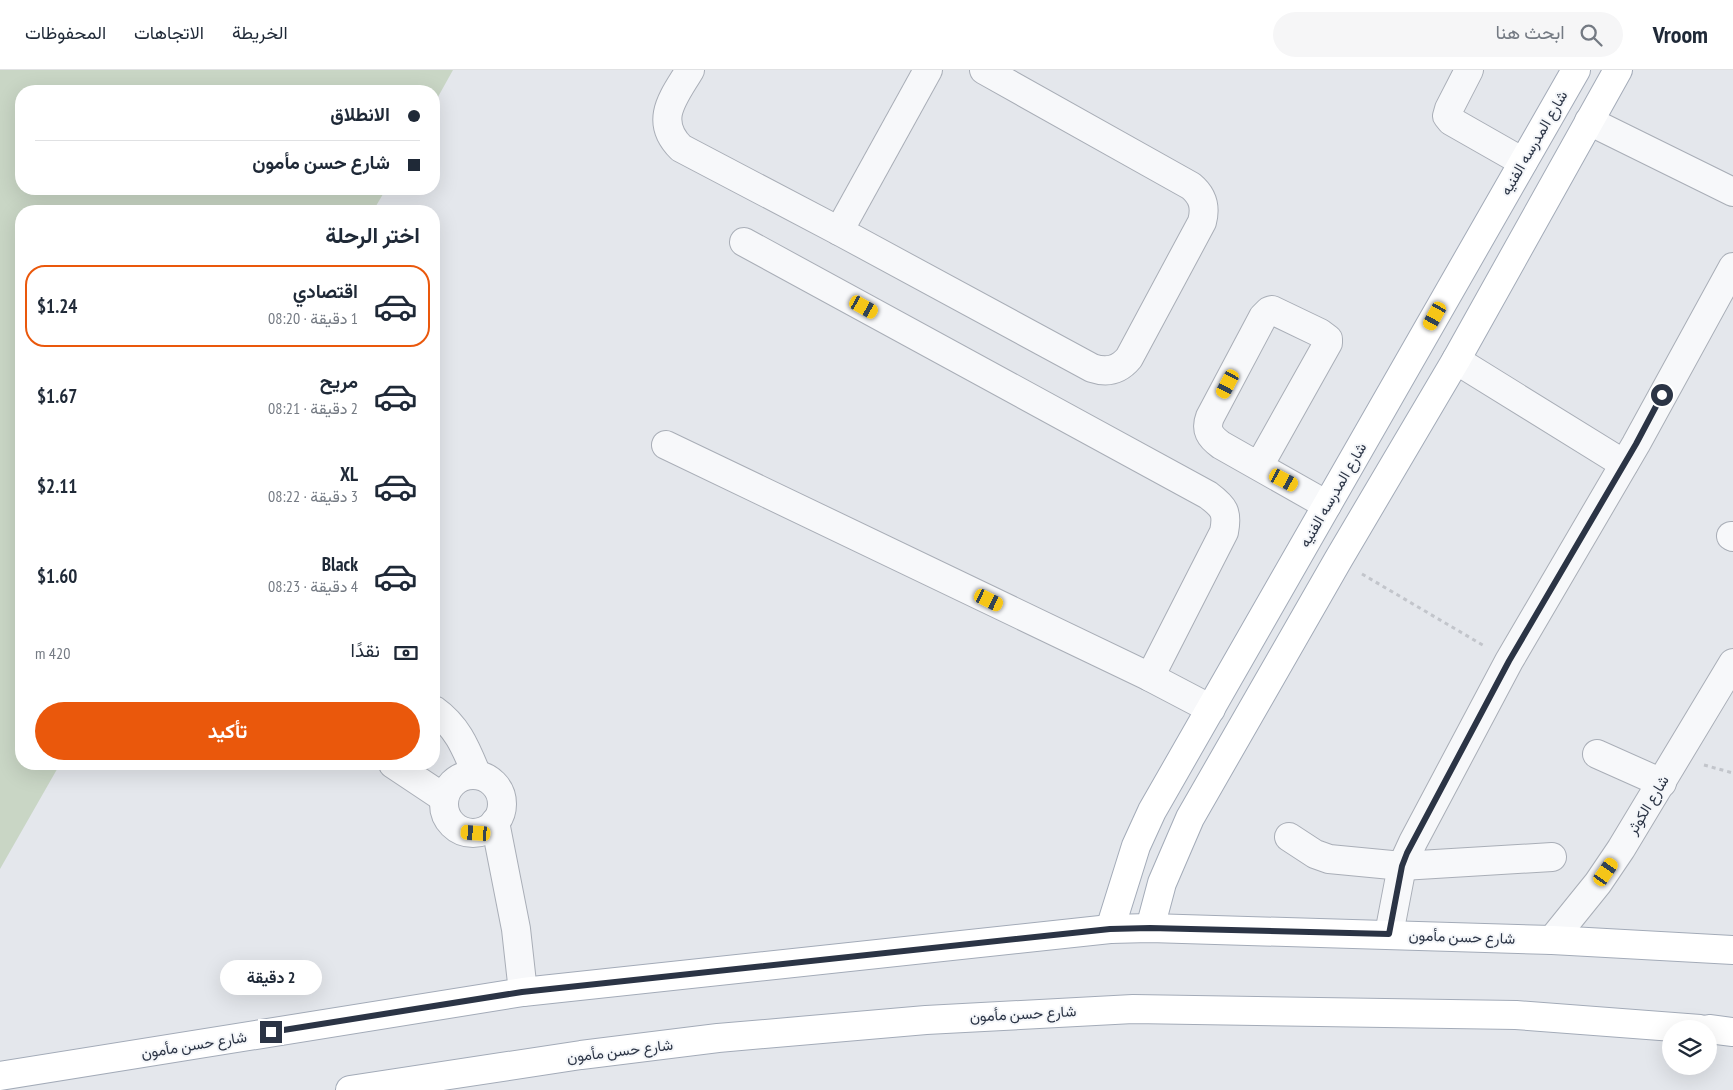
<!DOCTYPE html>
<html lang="ar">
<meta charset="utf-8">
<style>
:root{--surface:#fff;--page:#f6f6f7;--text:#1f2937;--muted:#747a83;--line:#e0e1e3;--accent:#ea580c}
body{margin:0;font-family:"PT Sans Narrow",Vazirmatn,sans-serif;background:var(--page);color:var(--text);direction:rtl;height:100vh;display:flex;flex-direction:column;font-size:19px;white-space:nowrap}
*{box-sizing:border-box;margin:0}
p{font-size:16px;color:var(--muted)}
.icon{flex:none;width:28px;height:28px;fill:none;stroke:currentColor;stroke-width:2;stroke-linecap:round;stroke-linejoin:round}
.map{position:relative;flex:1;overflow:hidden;direction:ltr}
.panel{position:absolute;left:15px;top:135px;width:425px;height:565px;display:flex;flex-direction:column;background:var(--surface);border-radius:20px;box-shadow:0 5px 20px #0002;direction:rtl}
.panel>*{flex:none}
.banner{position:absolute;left:15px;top:15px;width:425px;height:110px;border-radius:20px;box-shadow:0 5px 20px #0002;direction:rtl;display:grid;align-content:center;height:110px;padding:0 20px;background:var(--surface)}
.fabs{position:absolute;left:1662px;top:950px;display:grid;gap:10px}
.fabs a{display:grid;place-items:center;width:55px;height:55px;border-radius:50%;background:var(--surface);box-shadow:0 5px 20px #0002;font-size:25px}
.end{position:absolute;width:22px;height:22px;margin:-11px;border:6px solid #2b3445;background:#fff;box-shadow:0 0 0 2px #fff}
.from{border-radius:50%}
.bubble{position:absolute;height:35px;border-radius:18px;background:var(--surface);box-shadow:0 5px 20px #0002;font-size:16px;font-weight:700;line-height:35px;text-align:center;direction:rtl}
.car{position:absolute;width:15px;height:30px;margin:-15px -8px;border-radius:6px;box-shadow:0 0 4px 1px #0007;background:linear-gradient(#f5c518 24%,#345 0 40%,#f5c518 0 76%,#345 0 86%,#f5c518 0)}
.banner b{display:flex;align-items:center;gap:18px;height:48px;font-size:19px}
.banner b+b{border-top:1px solid var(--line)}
.banner i{width:12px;height:12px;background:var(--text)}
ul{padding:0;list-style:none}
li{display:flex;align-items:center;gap:15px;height:82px;margin:0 10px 8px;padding:0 10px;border:2px solid transparent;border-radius:20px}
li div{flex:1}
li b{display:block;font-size:19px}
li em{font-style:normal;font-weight:700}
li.active{border-color:var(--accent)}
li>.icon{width:45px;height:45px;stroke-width:1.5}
h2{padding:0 20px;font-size:22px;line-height:60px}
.pay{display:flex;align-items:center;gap:12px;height:55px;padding:0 20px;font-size:19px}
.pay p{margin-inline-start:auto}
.primary-button{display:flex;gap:10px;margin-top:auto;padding:10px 20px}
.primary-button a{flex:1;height:58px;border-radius:30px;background:var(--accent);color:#fff;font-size:20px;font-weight:700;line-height:58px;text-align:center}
header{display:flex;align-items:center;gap:30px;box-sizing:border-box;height:70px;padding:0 25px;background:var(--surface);border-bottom:1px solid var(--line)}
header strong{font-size:24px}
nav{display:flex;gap:28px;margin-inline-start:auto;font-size:18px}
.search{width:350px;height:45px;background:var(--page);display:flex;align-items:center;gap:12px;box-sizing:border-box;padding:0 18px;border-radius:28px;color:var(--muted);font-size:19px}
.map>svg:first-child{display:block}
.green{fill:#c9d6c5}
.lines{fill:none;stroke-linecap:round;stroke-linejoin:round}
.minor-casing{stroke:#a9aeb7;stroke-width:30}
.major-casing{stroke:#a3abb8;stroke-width:30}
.path{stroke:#c2c5cb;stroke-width:3;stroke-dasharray:4 4;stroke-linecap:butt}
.minor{stroke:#f7f8fa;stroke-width:28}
.major{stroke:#fff;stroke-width:28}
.route{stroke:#2b3445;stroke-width:6}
.labels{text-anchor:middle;stroke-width:4;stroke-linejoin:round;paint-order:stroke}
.street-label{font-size:15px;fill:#2b3445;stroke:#f4f6f9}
</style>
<header>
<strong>Vroom</strong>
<div class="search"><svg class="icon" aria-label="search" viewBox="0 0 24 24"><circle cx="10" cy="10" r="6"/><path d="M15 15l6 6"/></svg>ابحث هنا</div>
<nav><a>الخريطة</a><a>الاتجاهات</a><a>المحفوظات</a></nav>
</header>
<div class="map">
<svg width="1733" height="1020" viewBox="0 0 1733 1020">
<rect width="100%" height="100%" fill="#e4e7ec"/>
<polygon class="green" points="0,0 453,0 434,34 434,21 21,21 21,119 386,119 373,141 21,141 21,694 60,694 0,799"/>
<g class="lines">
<defs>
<g id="minor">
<path d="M690,0C674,27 653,50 681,78L839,161L1092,298C1107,303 1119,300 1129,288L1202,152C1206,137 1203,126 1191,116L984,0"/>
<polyline points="1469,0 1449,39 1447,46 1451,51 1523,92"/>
<polyline points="1589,51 1733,122"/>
<polyline points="839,161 928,0"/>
<path d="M744,172L1208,425C1224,437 1228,442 1224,462L1150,607"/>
<polyline points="1456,290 1624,394"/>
<polyline points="666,375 1150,607 1211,639"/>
<path d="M1259,396L1328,273V269L1320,263L1272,240L1269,241L1263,247L1210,347C1205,360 1210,367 1221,375L1327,435"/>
<polyline points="1731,466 1733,467"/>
<path d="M434,640C458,657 466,679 477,705"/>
<polyline points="1597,684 1662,713"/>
<polyline points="393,694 444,728"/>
<circle cx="473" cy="734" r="29"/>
<polyline points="495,752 516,859 523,922"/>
<polyline points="1289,767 1315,784 1329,789 1402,796 1552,787"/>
<polyline points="1389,864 1402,796 1413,772 1509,591 1636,374 1733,197"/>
<polyline points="1552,870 1598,813 1621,779 1733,593"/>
</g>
<g id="major">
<polyline points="1150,858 1162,813 1190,748 1338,490 1456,290 1618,0"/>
<polyline points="1110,859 1136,776 1152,741 1576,0"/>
<polyline points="1709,959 1733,962"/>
<polyline points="0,1006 523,922 1110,859 1150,858 1552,870 1733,880"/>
<polyline points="350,1020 581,985 718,968 926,950 1133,939 1516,945 1700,959"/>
</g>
</defs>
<use href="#minor" class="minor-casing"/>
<use href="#major" class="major-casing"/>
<g class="path">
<polyline points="1362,504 1486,577"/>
<polyline points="1704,695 1733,703"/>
</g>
<use href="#minor" class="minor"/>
<use href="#major" class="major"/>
</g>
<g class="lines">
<polyline class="route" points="271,962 522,922 1110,859 1150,858 1389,864 1402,796 1407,783 1509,591 1636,374 1662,325"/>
</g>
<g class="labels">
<g class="street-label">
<text transform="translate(1534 73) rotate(-60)" y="5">شارع المدرسه الفنيه</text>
<text transform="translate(1333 425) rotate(-60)" y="5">شارع المدرسه الفنيه</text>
<text transform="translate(1648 735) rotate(-59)" y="5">شارع الكوثر</text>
<text transform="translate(1462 867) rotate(2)" y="5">شارع حسن مأمون</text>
<text transform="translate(1023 944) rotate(-3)" y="5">شارع حسن مأمون</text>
<text transform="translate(194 975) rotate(-9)" y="5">شارع حسن مأمون</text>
<text transform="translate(620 981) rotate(-7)" y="5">شارع حسن مأمون</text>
</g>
</g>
</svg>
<div class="fabs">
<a><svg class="icon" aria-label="layers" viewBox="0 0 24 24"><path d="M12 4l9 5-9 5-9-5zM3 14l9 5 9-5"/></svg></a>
</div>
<i class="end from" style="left:1662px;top:325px"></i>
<i class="end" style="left:271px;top:962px"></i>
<div class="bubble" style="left:220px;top:890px;width:102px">2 دقيقة</div>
<i class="car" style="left:864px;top:237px;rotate:119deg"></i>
<i class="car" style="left:1435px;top:246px;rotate:209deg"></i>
<i class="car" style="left:1228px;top:314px;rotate:208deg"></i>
<i class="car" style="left:1284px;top:410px;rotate:118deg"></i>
<i class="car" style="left:989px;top:530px;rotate:116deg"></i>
<i class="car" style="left:476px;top:763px;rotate:274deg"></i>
<i class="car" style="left:1606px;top:802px;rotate:35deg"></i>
<div class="banner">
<b><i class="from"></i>الانطلاق</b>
<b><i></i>شارع حسن مأمون</b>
</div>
<section class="panel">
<h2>اختر الرحلة</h2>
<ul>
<li class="active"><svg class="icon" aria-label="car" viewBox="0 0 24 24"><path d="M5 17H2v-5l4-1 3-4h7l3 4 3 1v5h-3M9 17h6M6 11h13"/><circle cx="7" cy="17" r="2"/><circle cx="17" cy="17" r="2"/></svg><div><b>اقتصادي</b><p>1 دقيقة · 08:20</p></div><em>$1.24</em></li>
<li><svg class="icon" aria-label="car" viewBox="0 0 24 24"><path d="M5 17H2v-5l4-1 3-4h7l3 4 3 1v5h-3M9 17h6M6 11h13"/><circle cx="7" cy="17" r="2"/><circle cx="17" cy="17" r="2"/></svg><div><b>مريح</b><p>2 دقيقة · 08:21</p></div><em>$1.67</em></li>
<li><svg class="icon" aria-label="car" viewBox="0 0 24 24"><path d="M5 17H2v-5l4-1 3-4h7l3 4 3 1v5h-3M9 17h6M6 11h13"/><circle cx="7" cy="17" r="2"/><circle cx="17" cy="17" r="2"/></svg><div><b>XL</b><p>3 دقيقة · 08:22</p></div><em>$2.11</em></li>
<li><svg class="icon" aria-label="car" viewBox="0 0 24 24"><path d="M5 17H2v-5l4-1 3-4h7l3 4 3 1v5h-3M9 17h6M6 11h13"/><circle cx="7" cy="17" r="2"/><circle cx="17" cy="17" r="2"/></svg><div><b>Black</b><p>4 دقيقة · 08:23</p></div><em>$1.60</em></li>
</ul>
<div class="pay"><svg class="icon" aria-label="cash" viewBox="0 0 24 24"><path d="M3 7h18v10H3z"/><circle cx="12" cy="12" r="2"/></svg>نقدًا<p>420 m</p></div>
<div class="primary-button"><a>تأكيد</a></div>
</section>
</div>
